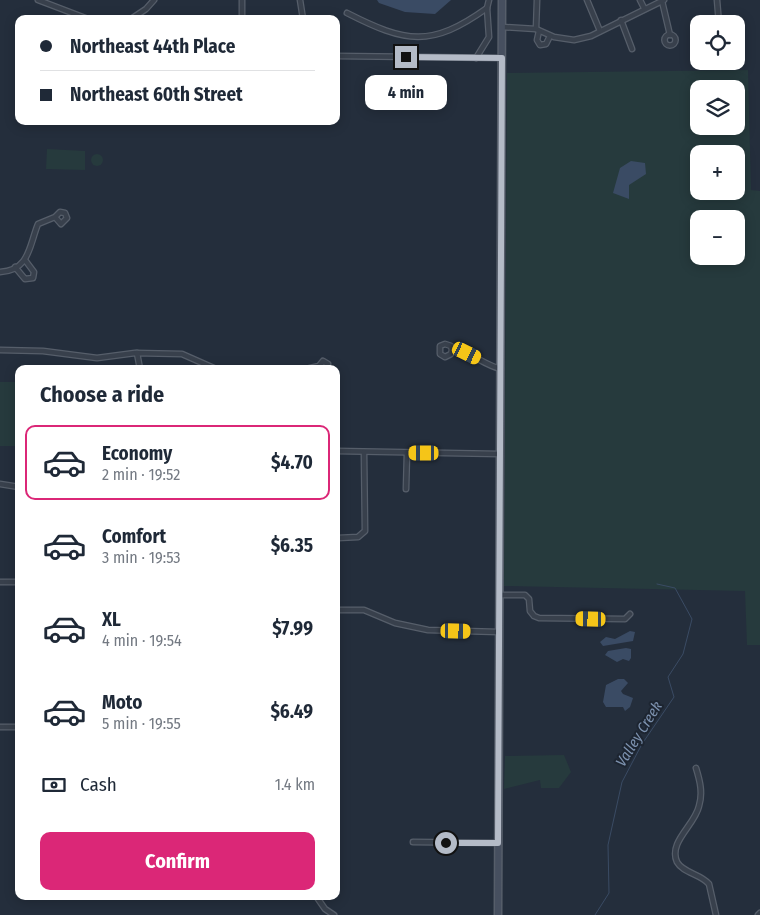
<!DOCTYPE html>
<meta charset="utf-8">
<style>
:root{--surface:#fff;--page:#f2f2f3;--text:#1f2937;--muted:#747a83;--line:#e0e1e3;--accent:#db2777}
body{margin:0;font-family:"Fira Sans Condensed",sans-serif;background:var(--page);color:var(--text);height:100vh;display:flex;flex-direction:column;font-size:19px;white-space:nowrap}
*{box-sizing:border-box;margin:0}
p{font-size:16px;color:var(--muted)}
.icon{flex:none;width:28px;height:28px;fill:none;stroke:currentColor;stroke-width:2;stroke-linecap:round;stroke-linejoin:round}
.map{position:relative;flex:1;overflow:hidden}
.sheet{position:absolute;left:15px;top:365px;width:325px;height:535px;display:flex;flex-direction:column;background:var(--surface);border-radius:10px;box-shadow:0 2px 12px #0003}
.sheet>*{flex:none}
.guide{position:absolute;left:15px;top:15px;width:325px;height:110px;border-radius:10px;box-shadow:0 2px 12px #0003;display:grid;align-content:center;height:110px;padding:0 25px;background:var(--surface)}
.controls{position:absolute;left:690px;top:15px;display:grid;gap:10px}
.controls a{display:grid;place-items:center;width:55px;height:55px;border-radius:10px;background:var(--surface);box-shadow:0 2px 12px #0003;font-size:25px}
.end{position:absolute;width:22px;height:22px;margin:-11px;border:6px solid #b4bbc7;background:#111;box-shadow:0 0 0 2px #111}
.from{border-radius:50%}
.bubble{position:absolute;height:35px;border-radius:10px;background:var(--surface);box-shadow:0 2px 12px #0003;font-size:16px;font-weight:700;line-height:35px;text-align:center}
.car{position:absolute;width:15px;height:30px;margin:-15px -8px;border-radius:6px;box-shadow:0 0 4px 1px #0007;background:linear-gradient(#f5c518 24%,#345 0 40%,#f5c518 0 76%,#345 0 86%,#f5c518 0)}
.guide b{display:flex;align-items:center;gap:18px;height:48px;font-size:19px}
.guide b+b{border-top:1px solid var(--line)}
.guide i{width:12px;height:12px;background:var(--text)}
ul{padding:0;list-style:none}
li{display:flex;align-items:center;gap:15px;height:75px;margin:0 10px 8px;padding:0 15px;border:2px solid transparent;border-radius:10px}
li div{flex:1}
li b{display:block;font-size:19px}
li em{font-style:normal;font-weight:700}
li.selected{border-color:var(--accent)}
li>.icon{width:45px;height:45px;stroke-width:1.5}
h2{padding:0 25px;font-size:22px;line-height:60px}
.pay{display:flex;align-items:center;gap:12px;height:55px;padding:0 25px;font-size:19px}
.pay p{margin-inline-start:auto}
.cta{display:flex;gap:10px;margin-top:auto;padding:10px 25px}
.cta a{flex:1;height:58px;border-radius:10px;background:var(--accent);color:#fff;font-size:20px;font-weight:700;line-height:58px;text-align:center}
.map>svg:first-child{display:block}
.green{fill:#263a3d;fill-rule:evenodd}
.water{fill:#3a4b64}
.lines{fill:none;stroke-linecap:round;stroke-linejoin:round}
.stream{stroke:#3a4b64;stroke-width:1}
.street-casing{stroke:#565e6a;stroke-width:7}
.secondary-casing{stroke:#565e6a;stroke-width:9}
.street{stroke:#38404c;stroke-width:4.5}
.secondary{stroke:#464f5f;stroke-width:6}
.route{stroke:#b4bbc7;stroke-width:6}
.labels{text-anchor:middle;stroke-width:4;stroke-linejoin:round;paint-order:stroke}
.water-label{font-size:15px;font-style:italic;fill:#7c91ae;stroke:#1d2531}
</style>
<div class="map">
<svg width="760" height="915" viewBox="0 0 760 915">
<rect width="100%" height="100%" fill="#242e3c"/>
<g class="green">
<path d="M748,70L751,190L760,191V645H747L745,591L504,586L507,73ZM699,89H736V126H699ZM699,154H736V191H699ZM699,219H736V256H699Z"/>
<polygon points="47,149 85,151 85,170 46,169"/>
<circle cx="97" cy="160" r="6"/>
<rect x="0" y="382" width="19" height="64"/>
<polygon points="564,755 571,772 559,788 541,788 540,780 504,789 505,756"/>
</g>
<g class="water">
<polygon points="377,0 451,0 435,14 405,12 379,3"/>
<polygon points="631,161 645,163 646,174 629,185 629,199 613,193 620,168"/>
<polygon points="630,631 635,632 633,641 603,646 600,642 606,637 615,639"/>
<polygon points="626,648 631,649 631,658 629,661 623,659 617,662 605,655 608,651"/>
<polygon points="618,679 624,679 628,683 621,691 623,694 633,698 630,707 625,711 623,707 606,707 603,702 606,685"/>
</g>
<g class="lines">
<polyline class="stream" points="595,915 609,893 608,845 622,782 642,744 674,697 668,677 683,654 692,619 675,588 657,584"/>
<defs>
<g id="street">
<polyline points="38,0 88,19"/>
<polyline points="300,0 303,19"/>
<polyline points="587,0 600,31"/>
<polyline points="640,0 644,8"/>
<polyline points="717,0 719,24"/>
<polyline points="662,1 670,35"/>
<path d="M347,13C406,43 431,48 487,8"/>
<polyline points="131,19 146,9 154,0"/>
<polyline points="242,19 242,0"/>
<polyline points="621,20 632,49"/>
<polyline points="502,27 536,29 554,37 574,40 591,36 664,0"/>
<polyline points="536,29 537,0"/>
<polyline points="539,31 537,40 540,45 546,44 550,36"/>
<circle cx="670" cy="40" r="5.5"/>
<polyline points="336,56 502,58"/>
<polyline points="476,58 489,37 487,8 489,0"/>
<polyline points="15,267 25,279 33,278 34,272 25,260"/>
<path d="M0,272C30,270 29,246 38,224L55,217L60,212L65,213L67,218L61,224L55,217"/>
<polyline points="0,350 43,351 97,358 135,353 182,354 216,369"/>
<path d="M452,350L451,346L445,344L440,346V354L445,357L451,354L452,350C471,351 483,365 501,369"/>
<polyline points="137,353 140,369"/>
<polyline points="306,369 319,366 323,361 328,364 326,369"/>
<polyline points="336,451 500,454"/>
<polyline points="0,484 19,487"/>
<polyline points="406,489 407,453"/>
<polyline points="338,538 358,537 365,531 364,452"/>
<polyline points="0,582 19,582"/>
<polyline points="499,595 525,595 529,599 530,611 534,616 539,618 625,619 630,614"/>
<polyline points="336,610 364,610 395,623 428,630 499,632"/>
<polyline points="0,727 19,727"/>
<path d="M696,768C700,781 703,793 699,806C695,825 668,842 677,862C683,873 701,874 709,884L716,915"/>
<polyline points="413,842 498,843"/>
<polyline points="316,896 325,909 334,915"/>
<polyline points="758,915 760,913"/>
</g>
<polyline id="secondary" points="498,915 502,0"/>
</defs>
<use href="#street" class="street-casing"/>
<use href="#secondary" class="secondary-casing"/>
<use href="#street" class="street"/>
<use href="#secondary" class="secondary"/>
</g>
<g class="lines">
<polyline class="route" points="406,57 502,58 498,843 446,843"/>
</g>
<g class="labels">
<g class="water-label">
<text transform="translate(639 734) rotate(-58)" y="5">Valley Creek</text>
</g>
</g>
</svg>
<div class="controls">
<a><svg class="icon" aria-label="locate" viewBox="0 0 24 24"><circle cx="12" cy="12" r="6"/><path d="M12 2v4M12 18v4M2 12h4M18 12h4"/></svg></a>
<a><svg class="icon" aria-label="layers" viewBox="0 0 24 24"><path d="M12 4l9 5-9 5-9-5zM3 14l9 5 9-5"/></svg></a>
<a>+</a>
<a>−</a>
</div>
<i class="end from" style="left:446px;top:843px"></i>
<i class="end" style="left:406px;top:57px"></i>
<div class="bubble" style="left:365px;top:75px;width:82px">4 min</div>
<i class="car" style="left:467px;top:353px;rotate:116deg"></i>
<i class="car" style="left:424px;top:453px;rotate:270deg"></i>
<i class="car" style="left:591px;top:619px;rotate:271deg"></i>
<i class="car" style="left:456px;top:631px;rotate:91deg"></i>
<div class="guide">
<b><i class="from"></i>Northeast 44th Place</b>
<b><i></i>Northeast 60th Street</b>
</div>
<section class="sheet">
<h2>Choose a ride</h2>
<ul>
<li class="selected"><svg class="icon" aria-label="car" viewBox="0 0 24 24"><path d="M5 17H2v-5l4-1 3-4h7l3 4 3 1v5h-3M9 17h6M6 11h13"/><circle cx="7" cy="17" r="2"/><circle cx="17" cy="17" r="2"/></svg><div><b>Economy</b><p>2 min · 19:52</p></div><em>$4.70</em></li>
<li><svg class="icon" aria-label="car" viewBox="0 0 24 24"><path d="M5 17H2v-5l4-1 3-4h7l3 4 3 1v5h-3M9 17h6M6 11h13"/><circle cx="7" cy="17" r="2"/><circle cx="17" cy="17" r="2"/></svg><div><b>Comfort</b><p>3 min · 19:53</p></div><em>$6.35</em></li>
<li><svg class="icon" aria-label="car" viewBox="0 0 24 24"><path d="M5 17H2v-5l4-1 3-4h7l3 4 3 1v5h-3M9 17h6M6 11h13"/><circle cx="7" cy="17" r="2"/><circle cx="17" cy="17" r="2"/></svg><div><b>XL</b><p>4 min · 19:54</p></div><em>$7.99</em></li>
<li><svg class="icon" aria-label="car" viewBox="0 0 24 24"><path d="M5 17H2v-5l4-1 3-4h7l3 4 3 1v5h-3M9 17h6M6 11h13"/><circle cx="7" cy="17" r="2"/><circle cx="17" cy="17" r="2"/></svg><div><b>Moto</b><p>5 min · 19:55</p></div><em>$6.49</em></li>
</ul>
<div class="pay"><svg class="icon" aria-label="cash" viewBox="0 0 24 24"><path d="M3 7h18v10H3z"/><circle cx="12" cy="12" r="2"/></svg>Cash<p>1.4 km</p></div>
<div class="cta"><a>Confirm</a></div>
</section>
</div>
